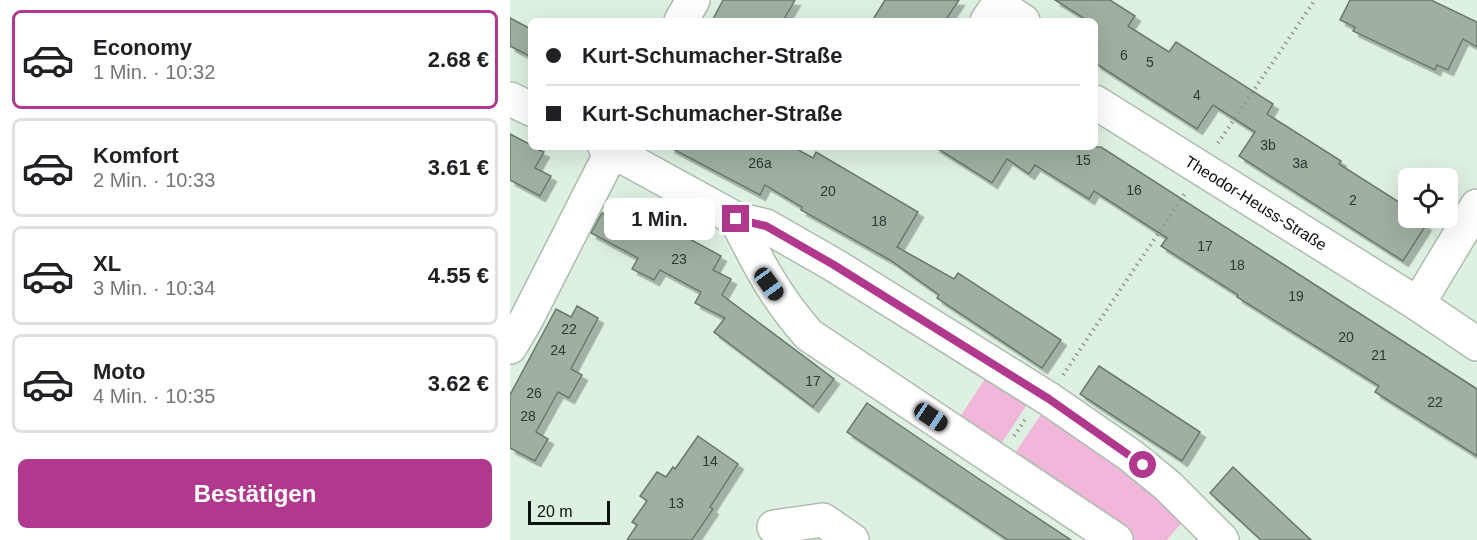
<!DOCTYPE html>
<html lang="de">
<meta charset="utf-8">
<style>
:root{--surface:#fff;--page:#f6f6f6;--text:#202124;--muted:#757577;--line:#e0e0e0;--accent:#b0388d}
body{margin:0;font-family:Arial,sans-serif;background:var(--page);color:var(--text);height:100vh;display:flex;flex-direction:column;font-size:22px;white-space:nowrap}
*{box-sizing:border-box;margin:0}
p{font-size:20px;color:var(--muted)}
.icon{flex:none;width:33px;height:33px;fill:none;stroke:currentColor;stroke-width:2;stroke-linecap:round;stroke-linejoin:round}
.map{position:relative;flex:1;overflow:hidden}
.details{display:flex;flex-direction:column;background:var(--surface);width:510px}
.details>*{flex:none}
.top-card{position:absolute;left:18px;top:18px;width:570px;height:132px;border-radius:9px;box-shadow:0 6px 24px #0002;display:grid;align-content:center;height:132px;padding:0 18px;background:var(--surface)}
.controls{position:absolute;left:888px;top:168px;display:grid;gap:12px}
.controls a{display:grid;place-items:center;width:60px;height:60px;border-radius:9px;background:var(--surface);box-shadow:0 6px 24px #0002;font-size:30px}
.scale{position:absolute;left:18px;bottom:15px;width:82px;box-sizing:border-box;padding-left:6px;border:3px solid #0b110c;border-top:0;font-size:16px;line-height:21px;white-space:nowrap;color:#0b110c;-webkit-text-stroke:4px #def0e1;paint-order:stroke}
.end{position:absolute;width:27px;height:27px;margin:-14px;border:8px solid #b0388d;background:#fff;box-shadow:0 0 0 3px #fff}
.from{border-radius:50%}
.bubble{position:absolute;height:42px;border-radius:9px;background:var(--surface);box-shadow:0 6px 24px #0002;font-size:20px;font-weight:700;line-height:42px;text-align:center}
.car{position:absolute;width:18px;height:36px;margin:-18px -9px;border-radius:8px;box-shadow:0 0 4px 2px #0007;background:linear-gradient(#222 24%,#8ab4d8 0 40%,#222 0 76%,#8ab4d8 0 86%,#222 0)}
.top-card b{display:flex;align-items:center;gap:21px;height:57px;font-size:22px}
.top-card b+b{border-top:2px solid var(--line)}
.top-card i{width:15px;height:15px;background:var(--text)}
ul{padding:10px 0 0;list-style:none}
li{display:flex;align-items:center;gap:18px;height:99px;margin:0 12px 9px;padding:0 6px;border:3px solid var(--line);border-radius:9px}
li div{flex:1}
li b{display:block;font-size:22px}
li em{font-style:normal;font-weight:700}
li.on{border-color:var(--accent)}
li>.icon{width:54px;height:54px;stroke-width:1.5}
.primary-button{display:flex;gap:12px;margin-top:auto;padding:12px 18px}
.primary-button a{flex:1;height:69px;border-radius:9px;background:var(--accent);color:#fff;font-size:24px;font-weight:700;line-height:69px;text-align:center}
main{display:flex;flex:1;min-height:0}
.map>svg:first-child{display:block}
.green{fill:#f0b7da}
.building{fill:#9fb0a2;stroke:#69796b;stroke-width:1.5;filter:url(#shadow)}
.lines{fill:none;stroke-linecap:round;stroke-linejoin:round}
.street-casing{stroke:#acbdae;stroke-width:36}
.path{stroke:#8d9b90;stroke-width:4;stroke-dasharray:1.5 4.5;stroke-linecap:butt}
.street{stroke:#fff;stroke-width:33}
.route{stroke:#b0388d;stroke-width:8}
.labels{text-anchor:middle;stroke-width:4.5;stroke-linejoin:round;paint-order:stroke}
.number-label{font-size:14px;fill:#303932}
.street-label{font-size:16px;fill:#0b110c;stroke:#def0e1}
</style>
<main>
<section class="details">
<ul>
<li class="on"><svg class="icon" aria-label="car" viewBox="0 0 24 24"><path d="M5 17H2v-5l4-1 3-4h7l3 4 3 1v5h-3M9 17h6M6 11h13"/><circle cx="7" cy="17" r="2"/><circle cx="17" cy="17" r="2"/></svg><div><b>Economy</b><p>1 Min. · 10:32</p></div><em>2.68 €</em></li>
<li><svg class="icon" aria-label="car" viewBox="0 0 24 24"><path d="M5 17H2v-5l4-1 3-4h7l3 4 3 1v5h-3M9 17h6M6 11h13"/><circle cx="7" cy="17" r="2"/><circle cx="17" cy="17" r="2"/></svg><div><b>Komfort</b><p>2 Min. · 10:33</p></div><em>3.61 €</em></li>
<li><svg class="icon" aria-label="car" viewBox="0 0 24 24"><path d="M5 17H2v-5l4-1 3-4h7l3 4 3 1v5h-3M9 17h6M6 11h13"/><circle cx="7" cy="17" r="2"/><circle cx="17" cy="17" r="2"/></svg><div><b>XL</b><p>3 Min. · 10:34</p></div><em>4.55 €</em></li>
<li><svg class="icon" aria-label="car" viewBox="0 0 24 24"><path d="M5 17H2v-5l4-1 3-4h7l3 4 3 1v5h-3M9 17h6M6 11h13"/><circle cx="7" cy="17" r="2"/><circle cx="17" cy="17" r="2"/></svg><div><b>Moto</b><p>4 Min. · 10:35</p></div><em>3.62 €</em></li>
</ul>
<div class="primary-button"><a>Bestätigen</a></div>
</section>
<div class="map">
<svg width="967" height="540" viewBox="0 0 967 540">
<defs>
<filter id="shadow"><feDropShadow dx="5.5" dy="5.5" stdDeviation="0" flood-color="#0004"/></filter>
</defs>
<rect width="100%" height="100%" fill="#def0e1"/>
<g class="green">
<polygon points="477,376 518,403 489,447 448,420"/>
<polygon points="534,410 676,518 657,540 620,540 499,462"/>
</g>
<g class="building">
<polygon points="213,0 285,0 273,21 202,21"/>
<polygon points="375,0 449,0 435,21 362,21"/>
<polygon points="545,0 600,0 625,16 618,26 659,52 666,42 763,104 757,114 831,161 829,164 892,204 890,208 898,214 898,218 904,218 916,225 893,261 729,156 745,132 703,105 687,129 585,63 585,21 578,21"/>
<polygon points="840,0 921,0 967,22 967,47 953,39 938,70 927,65 925,70 843,31 845,27 830,20"/>
<polygon points="0,18 21,29 21,57 0,46"/>
<polygon points="0,134 21,145 21,147 34,152 25,168 41,176 30,196 0,180"/>
<polygon points="159,147 283,147 303,158 306,152 408,212 387,247 444,279 448,273 551,340 532,368 427,298 429,295 380,260 291,210 292,207 255,185 250,195"/>
<polygon points="425,147 591,147 967,389 967,456 865,392 869,386 727,297 728,295 651,246 657,238 584,191 579,199 525,165 519,174 497,159 482,183"/>
<polygon points="106,199 211,256 203,270 221,279 212,295 324,379 303,407 204,332 215,318 185,303 191,292 150,270 144,280 122,269 128,258 81,233 92,213 97,215"/>
<polygon points="67,306 88,318 61,369 72,375 59,398 48,392 26,432 38,439 25,461 0,448 0,395 46,309 61,317"/>
<polygon points="589,366 690,432 672,461 570,394"/>
<polygon points="357,403 475,483 561,540 498,540 337,432"/>
<polygon points="188,436 228,464 200,507 203,509 182,540 117,540 127,525 122,522 137,501 130,496 147,472 156,477 163,467 165,469"/>
<polygon points="723,467 801,540 751,540 700,493"/>
</g>
<g class="lines">
<defs>
<g id="street">
<polyline points="171,21 183,0"/>
<polyline points="477,21 488,5 513,21"/>
<polyline points="0,99 21,109"/>
<path id="s1" d="M585,102L908,304L967,344"/>
<polyline points="95,147 226,219 256,226 324,265 539,399 620,455 658,486 712,540"/>
<path d="M226,219C248,263 266,298 299,335L606,540"/>
<polyline points="908,304 967,206"/>
<polyline points="0,347 16,320 104,147"/>
<polyline points="264,527 313,520 342,540"/>
</g>
</defs>
<use href="#street" class="street-casing"/>
<g class="path">
<polyline points="708,143 805,0"/>
<polyline points="553,375 676,192"/>
<polyline points="504,436 515,420"/>
</g>
<use href="#street" class="street"/>
</g>
<g class="lines">
<polyline class="route" points="226,219 256,226 324,265 539,399 633,465"/>
</g>
<g class="labels">
<g class="number-label">
<text x="614" y="60">6</text>
<text x="640" y="67">5</text>
<text x="687" y="100">4</text>
<text x="758" y="150">3b</text>
<text x="573" y="165">15</text>
<text x="250" y="168">26a</text>
<text x="790" y="168">3a</text>
<text x="624" y="195">16</text>
<text x="318" y="196">20</text>
<text x="843" y="205">2</text>
<text x="369" y="226">18</text>
<text x="695" y="251">17</text>
<text x="169" y="264">23</text>
<text x="727" y="270">18</text>
<text x="786" y="301">19</text>
<text x="59" y="334">22</text>
<text x="836" y="342">20</text>
<text x="48" y="355">24</text>
<text x="869" y="360">21</text>
<text x="303" y="386">17</text>
<text x="24" y="398">26</text>
<text x="925" y="407">22</text>
<text x="18" y="421">28</text>
<text x="200" y="466">14</text>
<text x="166" y="508">13</text>
</g>
<g class="street-label">
<text dy="6" stroke="none"><textPath href="#s1" startOffset="190">Theodor-Heuss-Straße</textPath></text>
</g>
</g>
</svg>
<div class="controls">
<a><svg class="icon" aria-label="locate" viewBox="0 0 24 24"><circle cx="12" cy="12" r="6"/><path d="M12 2v4M12 18v4M2 12h4M18 12h4"/></svg></a>
</div>
<div class="scale">20 m</div>
<i class="end from" style="left:633px;top:465px"></i>
<i class="end" style="left:226px;top:219px"></i>
<div class="bubble" style="left:94px;top:198px;width:111px">1 Min.</div>
<i class="car" style="left:259px;top:284px;rotate:144deg"></i>
<i class="car" style="left:421px;top:417px;rotate:124deg"></i>
<div class="top-card">
<b><i class="from"></i>Kurt-Schumacher-Straße</b>
<b><i></i>Kurt-Schumacher-Straße</b>
</div>
</div>
</main>
